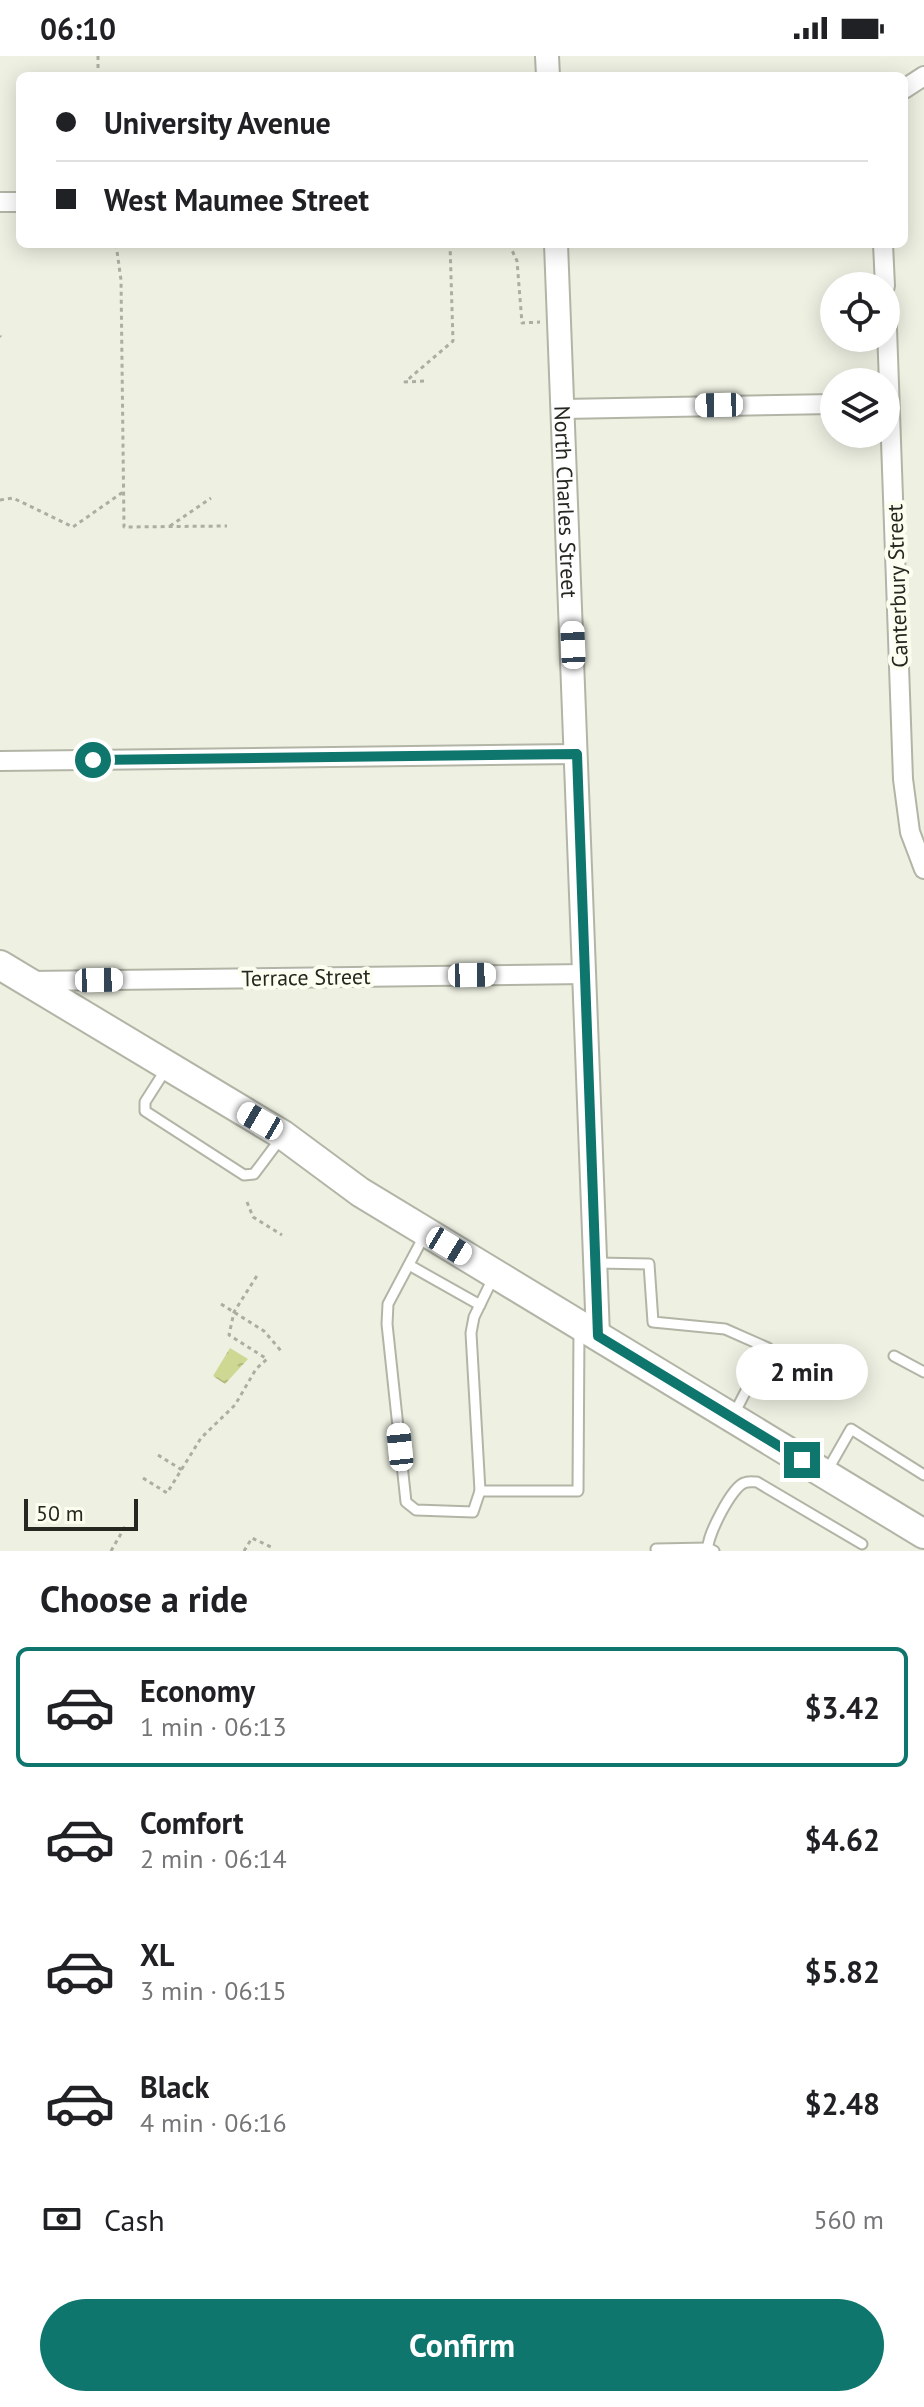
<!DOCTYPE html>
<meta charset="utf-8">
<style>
:root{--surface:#fff;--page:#f2f2f2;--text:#202124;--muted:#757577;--line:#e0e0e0;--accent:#0f766e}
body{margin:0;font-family:"PT Sans",sans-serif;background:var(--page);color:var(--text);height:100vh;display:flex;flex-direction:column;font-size:30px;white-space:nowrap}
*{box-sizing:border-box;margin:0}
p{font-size:26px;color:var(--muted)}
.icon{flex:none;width:44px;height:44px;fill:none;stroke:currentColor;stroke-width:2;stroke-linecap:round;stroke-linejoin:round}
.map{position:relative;height:1495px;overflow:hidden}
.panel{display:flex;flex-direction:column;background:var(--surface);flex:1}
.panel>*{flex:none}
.guide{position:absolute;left:16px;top:16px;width:892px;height:176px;border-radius:12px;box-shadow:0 4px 20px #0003;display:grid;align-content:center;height:176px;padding:0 40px;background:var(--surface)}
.buttons{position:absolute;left:820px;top:216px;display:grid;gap:16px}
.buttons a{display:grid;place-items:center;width:80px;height:80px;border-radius:50%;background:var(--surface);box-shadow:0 4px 20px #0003;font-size:40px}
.scale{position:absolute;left:24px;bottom:20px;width:114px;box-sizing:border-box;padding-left:8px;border:4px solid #262721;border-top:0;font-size:22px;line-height:28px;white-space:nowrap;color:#262721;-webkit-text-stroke:6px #fcffef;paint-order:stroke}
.end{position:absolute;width:36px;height:36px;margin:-18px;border:10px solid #0f766e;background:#fff;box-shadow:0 0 0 4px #fff}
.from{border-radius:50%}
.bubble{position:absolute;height:56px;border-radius:28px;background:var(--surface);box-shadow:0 4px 20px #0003;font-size:26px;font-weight:700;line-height:56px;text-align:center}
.car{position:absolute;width:24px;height:48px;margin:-24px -12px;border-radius:10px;box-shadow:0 0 6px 2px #0007;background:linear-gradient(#fff 24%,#345 0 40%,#fff 0 76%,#345 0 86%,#fff 0)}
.guide b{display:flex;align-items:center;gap:28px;height:76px;font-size:30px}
.guide b+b{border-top:2px solid var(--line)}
.guide i{width:20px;height:20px;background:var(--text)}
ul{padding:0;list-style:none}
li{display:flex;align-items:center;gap:24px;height:120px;margin:0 16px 12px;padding:0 24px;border:4px solid transparent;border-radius:12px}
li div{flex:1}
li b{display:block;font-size:30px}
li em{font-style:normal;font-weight:700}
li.on{border-color:var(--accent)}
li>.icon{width:72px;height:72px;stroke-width:1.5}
h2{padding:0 40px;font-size:36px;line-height:96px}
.pay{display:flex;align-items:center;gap:20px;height:88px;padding:0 40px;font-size:30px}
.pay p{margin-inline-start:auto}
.primary-button{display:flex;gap:16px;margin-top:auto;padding:16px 40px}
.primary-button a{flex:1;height:92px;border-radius:48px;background:var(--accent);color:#fff;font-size:32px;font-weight:700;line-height:92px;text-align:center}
.status{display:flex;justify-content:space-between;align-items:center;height:56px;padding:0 40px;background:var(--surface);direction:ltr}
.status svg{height:22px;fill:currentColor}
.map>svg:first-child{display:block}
.water{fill:url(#water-ripples)}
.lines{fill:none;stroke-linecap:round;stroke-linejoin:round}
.service-casing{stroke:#b2b5a6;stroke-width:13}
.minor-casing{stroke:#b2b5a6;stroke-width:22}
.tertiary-casing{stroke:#b2b5a6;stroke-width:26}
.primary-casing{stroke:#b2b5a6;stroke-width:32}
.path{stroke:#acaea2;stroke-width:3;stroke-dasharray:4 4;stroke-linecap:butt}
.service{stroke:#fff;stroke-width:9}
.minor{stroke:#fff;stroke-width:18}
.tertiary{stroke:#fff;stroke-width:22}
.primary{stroke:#fff;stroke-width:28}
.route{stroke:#0f766e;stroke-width:10}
.labels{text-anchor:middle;stroke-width:8;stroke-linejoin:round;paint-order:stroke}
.street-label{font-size:22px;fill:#262721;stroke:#fcffef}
</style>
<div class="status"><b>06:10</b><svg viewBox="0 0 49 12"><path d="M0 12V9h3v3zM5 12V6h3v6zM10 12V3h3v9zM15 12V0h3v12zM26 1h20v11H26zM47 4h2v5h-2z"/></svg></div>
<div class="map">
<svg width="924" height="1495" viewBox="0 0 924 1495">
<defs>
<pattern id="water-ripples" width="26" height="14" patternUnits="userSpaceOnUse" patternTransform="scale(2)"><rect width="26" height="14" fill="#ced893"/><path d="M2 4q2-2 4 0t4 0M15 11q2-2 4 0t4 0" fill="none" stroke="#b1b97e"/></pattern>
</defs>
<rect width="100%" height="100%" fill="#eef1e2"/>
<polygon class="water" points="230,1292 248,1303 225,1328 213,1320"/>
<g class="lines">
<defs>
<g id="service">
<polyline points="166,1013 145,1046 145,1055 244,1119 254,1118 281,1082"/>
<polyline points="424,1180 388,1248 387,1268 406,1446 416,1454 473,1456 480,1435"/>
<polyline points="597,1207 649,1208 653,1266 725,1273 768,1292 734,1358"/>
<polyline points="409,1209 480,1249"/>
<polyline points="494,1220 474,1261 471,1277 480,1435 578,1435 579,1272"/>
<polyline points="894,1300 924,1316"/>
<polyline points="827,1415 851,1373 924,1419"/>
<polyline points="656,1493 708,1492"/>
<path d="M714,1495L708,1492C707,1480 732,1431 744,1427C748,1425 753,1426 757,1426L862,1488"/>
</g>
<g id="minor">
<polyline points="904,33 924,20"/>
<polyline points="0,146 20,146"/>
<polyline points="883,188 885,230"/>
<polyline points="886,244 903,723 910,776 924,813"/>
<polyline points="563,353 834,348"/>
<polyline points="0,705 577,698"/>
<polyline points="29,925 586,918"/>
</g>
<g id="tertiary">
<polyline points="547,0 548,20"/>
<path id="s1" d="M556,188L598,1280"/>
</g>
<polyline id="primary" points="0,909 283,1079 360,1136 924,1478"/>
</defs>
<use href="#service" class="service-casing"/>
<use href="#minor" class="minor-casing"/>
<use href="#tertiary" class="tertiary-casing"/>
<use href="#primary" class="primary-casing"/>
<g class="path">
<polyline points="98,0 98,20"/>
<polyline points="116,188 121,224 124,471 227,470"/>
<polyline points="509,188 517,205 522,267 540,266"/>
<polyline points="0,280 1,281"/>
<polyline points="424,325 405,326 453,285 450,188"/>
<polyline points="0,444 13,442 73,471 123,436"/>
<polyline points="170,470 211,442"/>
<polyline points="247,1146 253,1161 282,1179"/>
<polyline points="221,1248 264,1275 282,1296"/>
<polyline points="158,1399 182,1414"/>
<polyline points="143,1422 167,1437 201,1382 235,1349 256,1313 267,1303 229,1279 234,1256 258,1218"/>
<polyline points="111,1495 126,1469"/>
<polyline points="244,1495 252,1482 273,1492"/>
</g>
<use href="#service" class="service"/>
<use href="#minor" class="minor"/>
<use href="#tertiary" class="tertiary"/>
<use href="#primary" class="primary"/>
</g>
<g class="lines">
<polyline class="route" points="93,704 577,698 598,1280 802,1404"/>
</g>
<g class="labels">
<g class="street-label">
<text dy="8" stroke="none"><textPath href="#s1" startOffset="258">North Charles Street</textPath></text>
<text transform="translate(897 530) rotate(-92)" y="8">Canterbury Street</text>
<text transform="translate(306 921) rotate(-1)" y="8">Terrace Street</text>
</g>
</g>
</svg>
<div class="buttons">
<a><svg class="icon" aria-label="locate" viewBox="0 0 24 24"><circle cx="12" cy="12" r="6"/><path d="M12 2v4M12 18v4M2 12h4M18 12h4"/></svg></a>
<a><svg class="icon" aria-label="layers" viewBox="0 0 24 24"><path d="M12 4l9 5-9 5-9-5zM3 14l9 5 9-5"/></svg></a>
</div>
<div class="scale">50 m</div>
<i class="end from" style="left:93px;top:704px"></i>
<i class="end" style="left:802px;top:1404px"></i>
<div class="bubble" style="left:736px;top:1288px;width:132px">2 min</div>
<i class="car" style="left:719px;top:349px;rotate:269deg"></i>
<i class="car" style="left:573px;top:589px;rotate:358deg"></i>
<i class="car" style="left:472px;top:919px;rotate:89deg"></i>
<i class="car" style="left:99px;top:924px;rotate:89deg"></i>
<i class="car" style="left:260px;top:1065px;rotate:300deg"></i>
<i class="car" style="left:449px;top:1190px;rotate:121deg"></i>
<i class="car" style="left:400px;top:1391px;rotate:354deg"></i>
<div class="guide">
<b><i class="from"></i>University Avenue</b>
<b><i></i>West Maumee Street</b>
</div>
</div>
<section class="panel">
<h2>Choose a ride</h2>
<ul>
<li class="on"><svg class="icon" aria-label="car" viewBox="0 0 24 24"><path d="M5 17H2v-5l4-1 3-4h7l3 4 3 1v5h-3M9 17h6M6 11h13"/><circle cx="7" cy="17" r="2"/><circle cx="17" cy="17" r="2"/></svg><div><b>Economy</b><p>1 min · 06:13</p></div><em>$3.42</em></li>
<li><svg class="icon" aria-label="car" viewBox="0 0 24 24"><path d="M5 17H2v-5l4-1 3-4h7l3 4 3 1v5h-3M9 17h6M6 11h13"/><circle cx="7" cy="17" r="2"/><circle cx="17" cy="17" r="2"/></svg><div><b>Comfort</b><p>2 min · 06:14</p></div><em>$4.62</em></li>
<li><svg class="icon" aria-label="car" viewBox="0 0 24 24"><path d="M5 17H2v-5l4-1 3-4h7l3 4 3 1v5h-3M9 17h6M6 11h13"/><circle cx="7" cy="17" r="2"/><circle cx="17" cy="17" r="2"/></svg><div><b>XL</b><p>3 min · 06:15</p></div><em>$5.82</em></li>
<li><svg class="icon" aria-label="car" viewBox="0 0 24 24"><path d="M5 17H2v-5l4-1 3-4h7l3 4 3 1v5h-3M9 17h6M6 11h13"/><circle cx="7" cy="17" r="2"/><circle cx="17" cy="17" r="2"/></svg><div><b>Black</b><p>4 min · 06:16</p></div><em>$2.48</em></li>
</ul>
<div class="pay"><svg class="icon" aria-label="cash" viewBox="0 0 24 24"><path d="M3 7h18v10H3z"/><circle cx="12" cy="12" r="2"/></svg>Cash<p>560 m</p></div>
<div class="primary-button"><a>Confirm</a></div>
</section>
